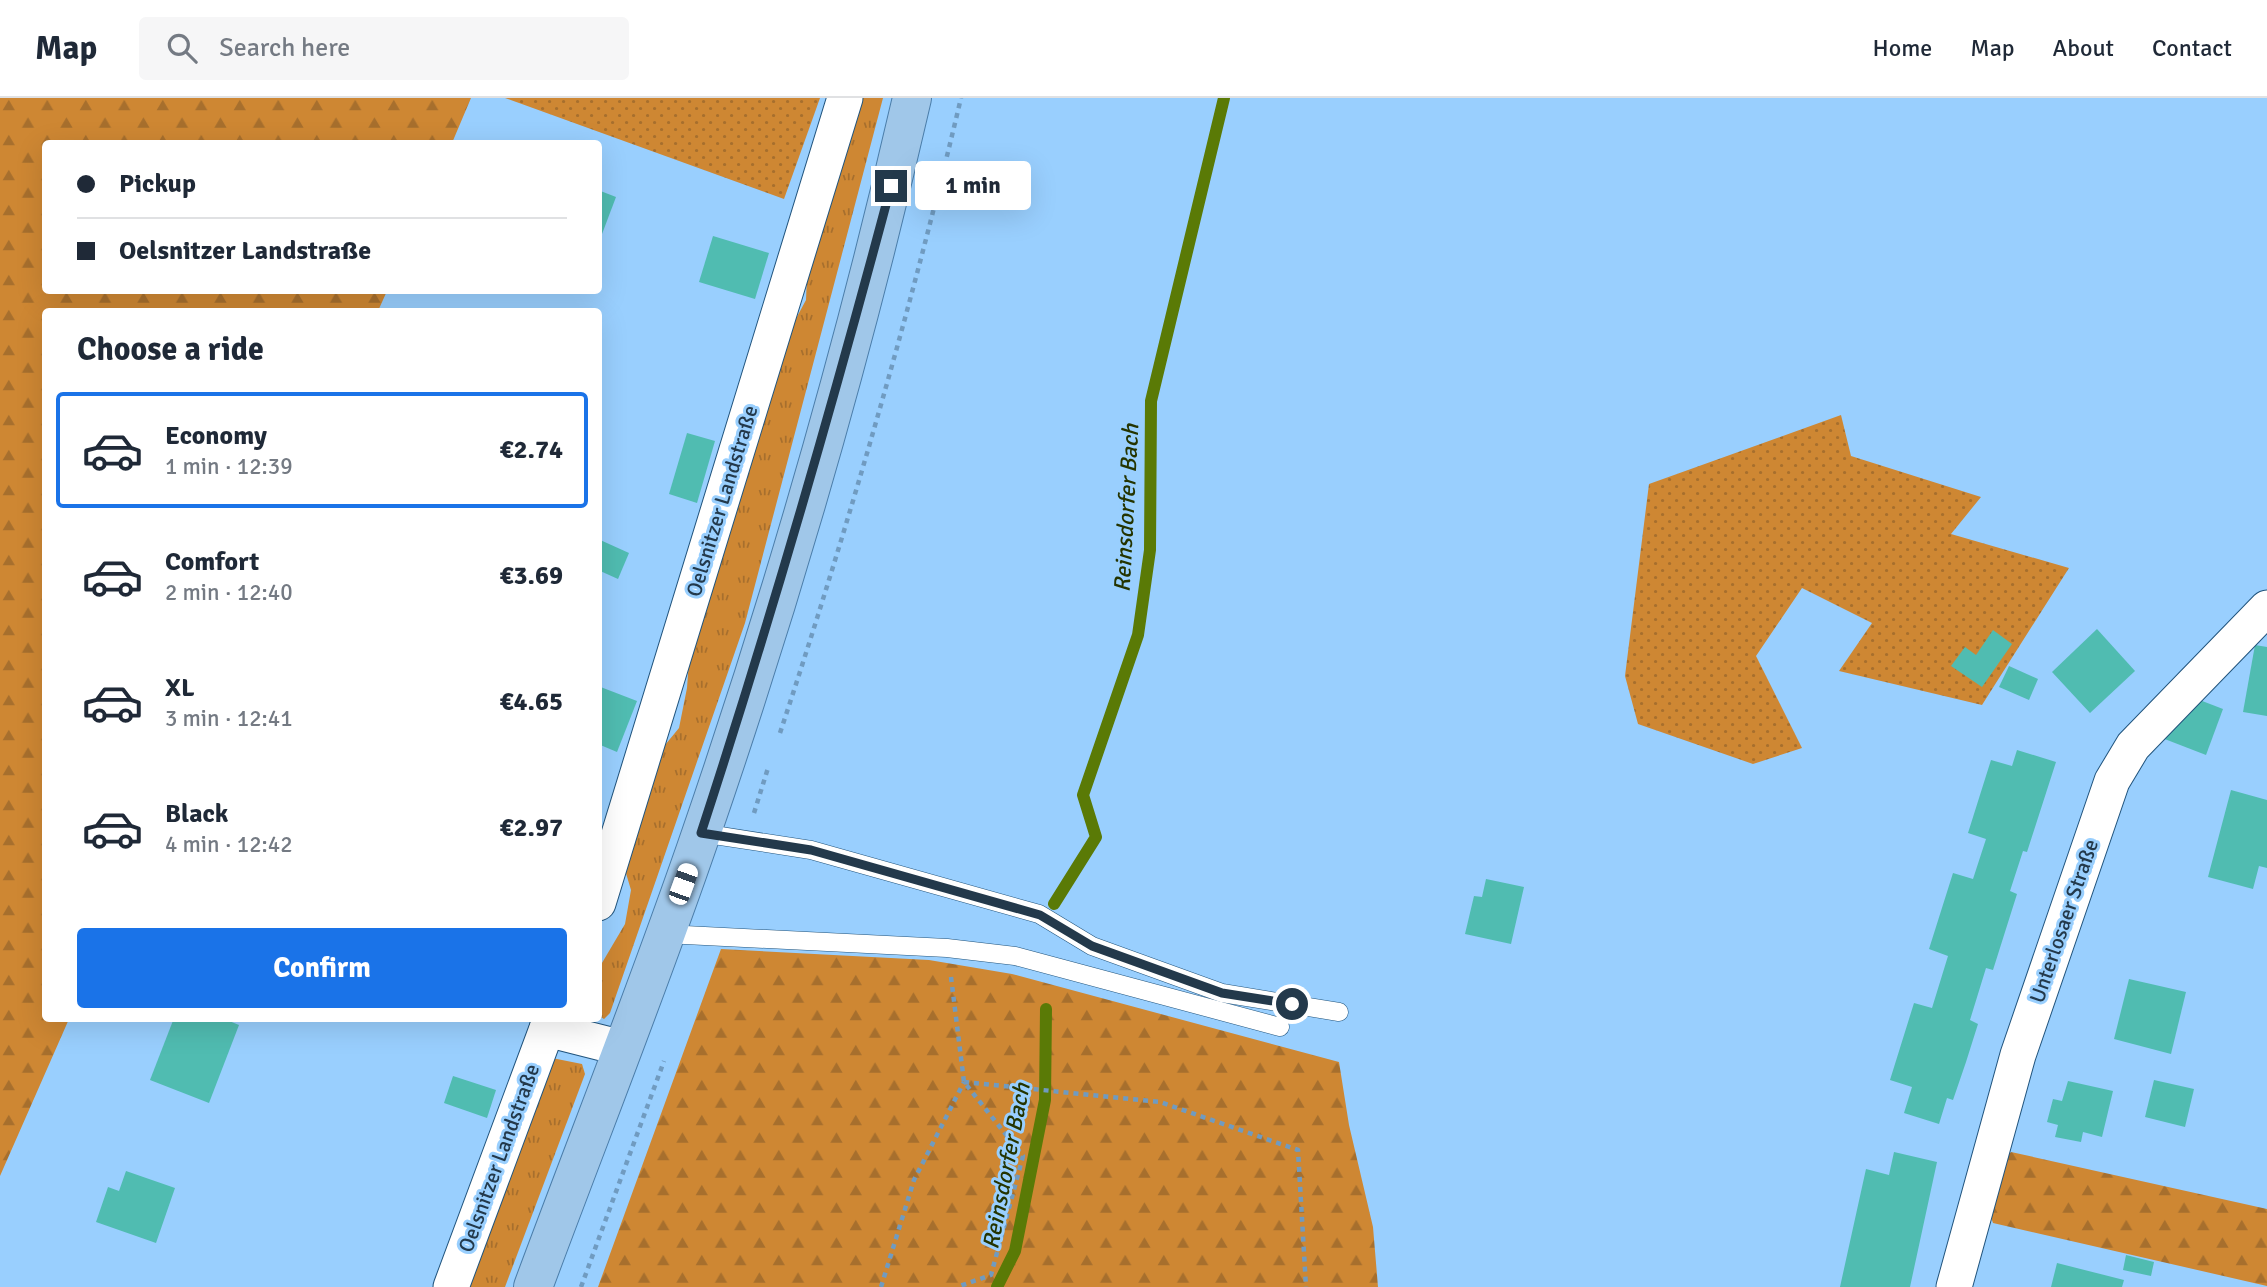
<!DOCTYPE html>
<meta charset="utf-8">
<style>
:root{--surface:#fff;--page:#f6f6f7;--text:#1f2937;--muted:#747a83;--line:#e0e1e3;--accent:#1a73e8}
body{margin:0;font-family:Signika,sans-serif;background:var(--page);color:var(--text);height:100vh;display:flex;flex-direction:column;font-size:26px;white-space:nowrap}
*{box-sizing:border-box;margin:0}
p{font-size:23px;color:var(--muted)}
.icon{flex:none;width:38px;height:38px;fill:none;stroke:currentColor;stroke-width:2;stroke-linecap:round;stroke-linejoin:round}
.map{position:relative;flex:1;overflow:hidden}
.drawer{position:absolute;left:42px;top:210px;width:560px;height:714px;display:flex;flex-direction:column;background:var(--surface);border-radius:7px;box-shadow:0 7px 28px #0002}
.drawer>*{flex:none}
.banner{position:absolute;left:42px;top:42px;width:560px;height:154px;border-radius:7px;box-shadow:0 7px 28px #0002;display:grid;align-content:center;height:154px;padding:0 35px;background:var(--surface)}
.end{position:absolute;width:32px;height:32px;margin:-16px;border:9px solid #23394b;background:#fff;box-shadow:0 0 0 4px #fff}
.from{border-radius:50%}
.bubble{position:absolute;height:49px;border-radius:7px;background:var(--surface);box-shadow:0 7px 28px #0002;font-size:23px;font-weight:800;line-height:49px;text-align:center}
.car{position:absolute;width:21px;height:42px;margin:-21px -10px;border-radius:9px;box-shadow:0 0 5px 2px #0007;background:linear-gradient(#fff 24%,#345 0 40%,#fff 0 76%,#345 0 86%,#fff 0)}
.banner b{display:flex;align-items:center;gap:24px;height:66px;font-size:26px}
.banner b+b{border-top:2px solid var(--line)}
.banner i{width:18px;height:18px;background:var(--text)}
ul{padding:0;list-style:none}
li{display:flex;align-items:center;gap:21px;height:116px;margin:0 14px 10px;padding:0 21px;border:4px solid transparent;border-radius:7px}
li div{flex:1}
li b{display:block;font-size:26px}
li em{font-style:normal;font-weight:800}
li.selected{border-color:var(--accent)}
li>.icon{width:63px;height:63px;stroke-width:1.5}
h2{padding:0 35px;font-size:32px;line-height:84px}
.primary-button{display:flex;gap:14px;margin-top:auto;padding:14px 35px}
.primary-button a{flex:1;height:80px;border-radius:7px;background:var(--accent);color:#fff;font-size:28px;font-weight:800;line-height:80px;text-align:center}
header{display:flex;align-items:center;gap:42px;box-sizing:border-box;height:98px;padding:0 35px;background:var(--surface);border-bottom:2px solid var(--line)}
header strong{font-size:33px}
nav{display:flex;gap:38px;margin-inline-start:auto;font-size:24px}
.search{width:490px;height:63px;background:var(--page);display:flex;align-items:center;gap:18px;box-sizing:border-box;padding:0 24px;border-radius:7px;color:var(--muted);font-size:26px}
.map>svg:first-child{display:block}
.grass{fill:url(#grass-tufts)}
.forest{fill:url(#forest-firs)}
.garden{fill:url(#garden-dots)}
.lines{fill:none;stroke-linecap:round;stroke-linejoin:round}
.stream{stroke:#5a7a06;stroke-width:12}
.building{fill:#50bcb1}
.lane-casing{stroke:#21547d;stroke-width:19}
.street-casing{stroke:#21547d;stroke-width:37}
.primary-casing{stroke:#4b7da9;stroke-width:40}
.path{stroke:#709bc0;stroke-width:4.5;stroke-dasharray:5 5;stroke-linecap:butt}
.lane{stroke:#fff;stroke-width:18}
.street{stroke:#fff;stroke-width:35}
.primary{stroke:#a0c7e9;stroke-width:38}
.route{stroke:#23394b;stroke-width:9}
.labels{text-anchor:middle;stroke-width:6;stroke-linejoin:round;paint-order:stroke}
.street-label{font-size:21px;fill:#23394b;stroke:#99cffe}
.water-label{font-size:23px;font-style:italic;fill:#243400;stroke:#99cffe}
</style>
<header>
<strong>Map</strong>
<div class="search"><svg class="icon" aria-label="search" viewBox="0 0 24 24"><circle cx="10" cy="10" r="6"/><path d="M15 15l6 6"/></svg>Search here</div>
<nav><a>Home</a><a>Map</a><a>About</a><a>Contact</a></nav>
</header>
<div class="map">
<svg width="2267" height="1189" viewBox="0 0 2267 1189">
<defs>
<pattern id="grass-tufts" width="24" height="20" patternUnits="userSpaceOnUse" patternTransform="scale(1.75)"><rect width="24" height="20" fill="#ce8733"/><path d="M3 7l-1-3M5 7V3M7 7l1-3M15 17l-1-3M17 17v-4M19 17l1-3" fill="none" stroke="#a76f2d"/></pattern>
<pattern id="forest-firs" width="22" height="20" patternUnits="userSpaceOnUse" patternTransform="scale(1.75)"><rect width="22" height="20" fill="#ce8733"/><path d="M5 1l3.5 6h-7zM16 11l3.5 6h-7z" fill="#a76f2d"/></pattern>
<pattern id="garden-dots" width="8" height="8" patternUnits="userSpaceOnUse" patternTransform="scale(1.75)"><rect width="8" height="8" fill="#ce8733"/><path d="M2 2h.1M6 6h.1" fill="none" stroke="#a76f2d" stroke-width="1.8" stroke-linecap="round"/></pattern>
</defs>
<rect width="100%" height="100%" fill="#99cffe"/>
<g class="grass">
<polygon points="860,0 883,0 745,525 610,915 604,921 599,918 599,870 625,826 631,792 625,772 665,647 679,630 687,590 690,549 792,228 806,202 807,177"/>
<polygon points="552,960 582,966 585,976 505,1189 458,1189"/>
</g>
<g class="forest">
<polygon points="0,0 471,0 452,45 46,46 46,192 387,193 378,213 46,214 46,920 69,921 0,1078"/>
<polygon points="721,851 929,862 1012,876 1339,964 1349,1027 1373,1129 1378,1189 598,1189"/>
<path d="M2011,1054L2267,1111V1188L1993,1125C1986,1108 1998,1067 2011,1054Z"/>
</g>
<g class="garden">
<polygon points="505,0 820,0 784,101"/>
<polygon points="1841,317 1851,358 1981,399 1951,436 2069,470 1982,607 1839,573 1872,525 1802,490 1756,558 1802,650 1753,666 1638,626 1625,578 1649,386"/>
</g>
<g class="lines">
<g class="stream">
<polyline points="1054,806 1096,739 1083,697 1138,537 1150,452 1151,303 1224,0"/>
<polyline points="997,1189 1015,1153 1045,1002 1046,911"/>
</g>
</g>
<g class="building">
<polygon points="598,92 616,99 599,144 598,144"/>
<polygon points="713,138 769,155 755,201 699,184"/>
<polygon points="687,335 715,343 697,405 669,396"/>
<polygon points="598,441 629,455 618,481 598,472"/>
<polygon points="2097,531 2135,573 2090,615 2052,574"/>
<polygon points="1993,532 2012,546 1982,589 1951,568 1965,549 1976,557"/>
<polygon points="2255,547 2267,549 2267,618 2243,614"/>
<polygon points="2009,568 2038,581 2029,602 1999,589"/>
<polygon points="598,588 637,603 617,654 598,646"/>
<polygon points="2197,601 2223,611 2206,657 2162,640"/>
<polygon points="2017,652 2056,664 2027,754 2023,753 2010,793 2017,796 1993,872 1986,870 1970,922 1978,926 1966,964 1953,1002 1947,1000 1939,1026 1904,1015 1912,989 1890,982 1914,905 1932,910 1948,858 1929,851 1953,775 1973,781 1986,741 1968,735 1991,662 2012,668"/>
<polygon points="2231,692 2267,702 2267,770 2259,768 2253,791 2208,779"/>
<polygon points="1486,781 1524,789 1511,846 1465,836 1474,798 1482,799"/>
<polygon points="2129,881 2186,894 2171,956 2114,941"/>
<polygon points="174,920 222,920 239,927 209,1005 150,982"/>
<polygon points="453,978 496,992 487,1020 444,1005"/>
<polygon points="2154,982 2194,991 2185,1029 2145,1019"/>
<polygon points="2068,983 2113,993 2102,1039 2083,1034 2081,1044 2055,1039 2058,1027 2047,1024 2053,1001 2062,1003"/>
<polygon points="1894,1054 1937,1064 1910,1189 1840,1189 1866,1071 1889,1077"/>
<polygon points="126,1073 175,1090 156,1145 96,1124 108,1089 119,1093"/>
<polygon points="2126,1157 2154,1164 2151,1178 2123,1172"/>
<polygon points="2057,1165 2124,1182 2122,1189 2051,1189"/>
</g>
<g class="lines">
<defs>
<g id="lane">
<polyline points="701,735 811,752 1039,816 1092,848 1222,895 1339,914"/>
<polyline points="665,836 947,850 1015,858 1280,929"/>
</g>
<g id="street">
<polyline points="598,805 845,0"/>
<polyline points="547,931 622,950"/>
<polyline points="451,1189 551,920"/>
<polyline points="1954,1189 2018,957 2112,683 2133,648 2267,510"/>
</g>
<path id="primary" d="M533,1189C589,1038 649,888 701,736C784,495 855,248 912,0"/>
</defs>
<use href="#lane" class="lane-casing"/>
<use href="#street" class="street-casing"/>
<use href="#primary" class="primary-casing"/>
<g class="path">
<path d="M780,635C849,426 910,215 961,0"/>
<polyline points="754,715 768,670"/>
<polyline points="951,879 964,984 1023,1058 991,1177 957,1189"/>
<polyline points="964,984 1160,1004 1298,1052 1306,1189"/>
<polyline points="581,1189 664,963"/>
<polyline points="881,1189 914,1082 964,984"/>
</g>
<use href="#lane" class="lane"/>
<use href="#street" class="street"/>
<use href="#primary" class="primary"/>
</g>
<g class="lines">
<path class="route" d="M891,88C833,306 771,521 701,735L811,752L1040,817L1092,848L1222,895L1292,906"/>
</g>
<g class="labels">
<g class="street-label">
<text transform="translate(722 403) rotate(-73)" y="7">Oelsnitzer Landstraße</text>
<text transform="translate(2064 823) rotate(-71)" y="7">Unterlosaer Straße</text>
<text transform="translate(499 1060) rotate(-70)" y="7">Oelsnitzer Landstraße</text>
</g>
<g class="water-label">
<text transform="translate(1126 410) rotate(-87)" y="8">Reinsdorfer Bach</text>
<text transform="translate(1006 1068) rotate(-79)" y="8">Reinsdorfer Bach</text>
</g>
</g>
</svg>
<i class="end from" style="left:1292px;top:906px"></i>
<i class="end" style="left:891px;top:88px"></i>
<div class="bubble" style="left:915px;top:63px;width:116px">1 min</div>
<i class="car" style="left:683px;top:786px;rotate:20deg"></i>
<div class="banner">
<b><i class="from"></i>Pickup</b>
<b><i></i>Oelsnitzer Landstraße</b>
</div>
<section class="drawer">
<h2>Choose a ride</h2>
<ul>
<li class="selected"><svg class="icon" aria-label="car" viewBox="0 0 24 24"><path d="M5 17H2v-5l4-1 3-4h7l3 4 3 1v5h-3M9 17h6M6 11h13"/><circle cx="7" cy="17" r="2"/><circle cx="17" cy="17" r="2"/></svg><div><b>Economy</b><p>1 min · 12:39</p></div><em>€2.74</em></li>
<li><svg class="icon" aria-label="car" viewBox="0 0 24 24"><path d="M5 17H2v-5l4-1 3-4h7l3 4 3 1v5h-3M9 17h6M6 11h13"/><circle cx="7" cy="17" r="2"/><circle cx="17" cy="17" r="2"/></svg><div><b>Comfort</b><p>2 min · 12:40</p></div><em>€3.69</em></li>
<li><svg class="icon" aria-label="car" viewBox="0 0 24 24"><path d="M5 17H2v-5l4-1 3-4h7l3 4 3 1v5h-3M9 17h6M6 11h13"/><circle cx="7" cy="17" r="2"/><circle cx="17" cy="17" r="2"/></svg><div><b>XL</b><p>3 min · 12:41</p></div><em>€4.65</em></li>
<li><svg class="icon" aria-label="car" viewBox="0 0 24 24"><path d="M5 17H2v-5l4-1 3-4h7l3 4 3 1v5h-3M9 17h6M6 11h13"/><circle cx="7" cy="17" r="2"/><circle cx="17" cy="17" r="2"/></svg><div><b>Black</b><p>4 min · 12:42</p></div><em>€2.97</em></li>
</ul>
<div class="primary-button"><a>Confirm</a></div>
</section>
</div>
